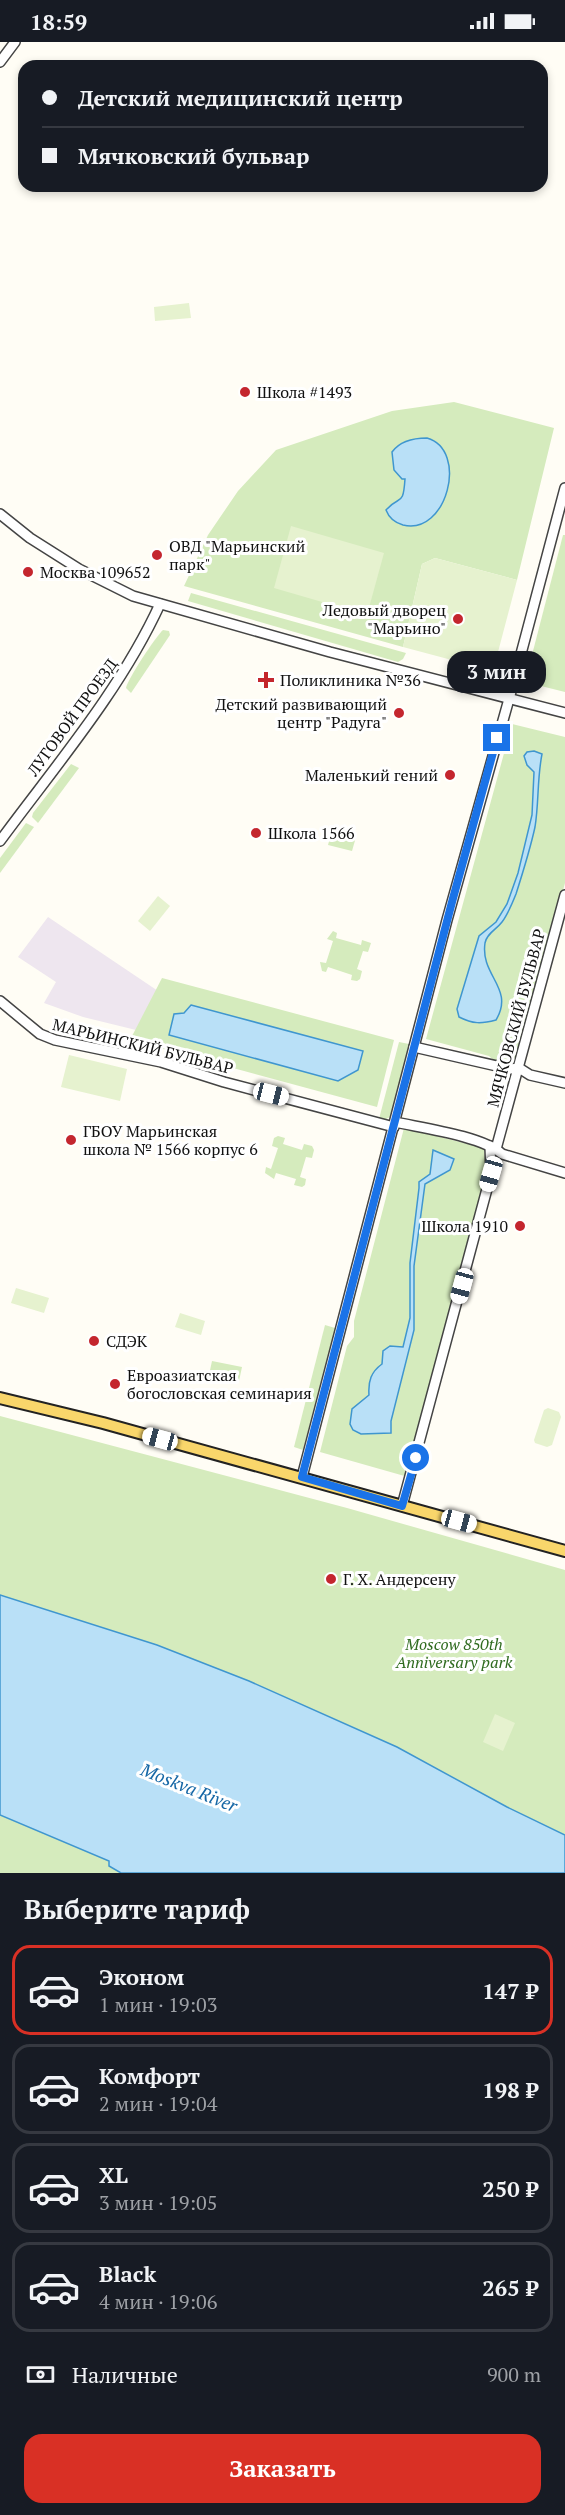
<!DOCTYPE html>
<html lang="ru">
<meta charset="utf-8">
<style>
:root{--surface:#171b24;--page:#20242c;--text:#f1f3f6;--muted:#9ea1a6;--line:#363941;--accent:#d93025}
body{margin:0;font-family:"PT Serif",serif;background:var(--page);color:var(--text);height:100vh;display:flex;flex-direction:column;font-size:22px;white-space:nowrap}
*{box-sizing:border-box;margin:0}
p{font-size:20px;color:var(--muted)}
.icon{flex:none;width:33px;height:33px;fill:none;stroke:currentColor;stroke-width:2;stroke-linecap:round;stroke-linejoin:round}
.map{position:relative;height:1831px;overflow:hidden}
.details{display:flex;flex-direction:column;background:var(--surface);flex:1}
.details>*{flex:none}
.banner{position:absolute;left:18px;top:18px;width:530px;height:132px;border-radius:18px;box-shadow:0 3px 9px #0003;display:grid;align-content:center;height:132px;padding:0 24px;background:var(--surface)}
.end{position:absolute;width:27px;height:27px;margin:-14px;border:8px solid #1a73e8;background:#fff;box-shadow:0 0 0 3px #fff}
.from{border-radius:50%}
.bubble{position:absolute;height:42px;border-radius:18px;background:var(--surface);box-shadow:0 3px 9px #0003;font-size:20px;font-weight:600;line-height:42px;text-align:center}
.car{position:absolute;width:18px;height:36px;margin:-18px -9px;border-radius:8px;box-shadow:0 0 4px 2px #0007;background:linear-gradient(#fff 24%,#345 0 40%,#fff 0 76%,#345 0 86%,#fff 0)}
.banner b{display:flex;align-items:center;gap:21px;height:57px;font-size:22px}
.banner b+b{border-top:2px solid var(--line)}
.banner i{width:15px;height:15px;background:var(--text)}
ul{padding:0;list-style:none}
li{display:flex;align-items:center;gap:18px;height:90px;margin:0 12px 9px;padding:0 12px;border:3px solid var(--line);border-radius:18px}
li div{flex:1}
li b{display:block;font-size:22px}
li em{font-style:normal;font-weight:600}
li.current{border-color:var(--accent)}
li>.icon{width:54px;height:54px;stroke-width:1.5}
h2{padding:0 24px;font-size:27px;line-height:72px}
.pay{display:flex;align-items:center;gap:15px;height:66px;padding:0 24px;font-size:22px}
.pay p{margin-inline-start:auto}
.button{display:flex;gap:12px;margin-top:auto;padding:12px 24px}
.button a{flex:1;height:69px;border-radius:18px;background:var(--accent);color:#fff;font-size:24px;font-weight:600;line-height:69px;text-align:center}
.status{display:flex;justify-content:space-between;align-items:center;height:42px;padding:0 30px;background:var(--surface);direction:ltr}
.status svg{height:16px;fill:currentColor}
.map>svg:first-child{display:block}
.industrial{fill:#eee6ef}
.green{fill:#d5ebbd}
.pitch{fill:#e6f2cf}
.water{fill:#b9e0f7;stroke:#3f96cf;stroke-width:1.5}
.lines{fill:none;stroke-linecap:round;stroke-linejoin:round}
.minor-casing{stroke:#444;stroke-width:12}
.major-casing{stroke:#222;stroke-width:14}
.minor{stroke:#fff;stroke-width:9}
.major{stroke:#f9d66b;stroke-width:10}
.route{stroke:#1a73e8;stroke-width:8}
.poi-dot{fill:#c4262e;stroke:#fff;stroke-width:2}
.labels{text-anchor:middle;stroke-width:6;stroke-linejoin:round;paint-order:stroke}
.poi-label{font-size:16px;fill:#111;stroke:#fff;text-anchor:start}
.street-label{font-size:16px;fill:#111;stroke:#fff}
.park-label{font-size:16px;font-style:italic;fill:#2f6b1f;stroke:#fff}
.water-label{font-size:18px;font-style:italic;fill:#1768a6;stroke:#fff}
</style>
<div class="status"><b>18:59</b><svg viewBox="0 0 49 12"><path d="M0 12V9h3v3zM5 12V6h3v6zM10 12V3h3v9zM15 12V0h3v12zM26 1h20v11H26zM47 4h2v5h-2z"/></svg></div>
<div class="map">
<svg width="565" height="1831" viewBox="0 0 565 1831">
<rect width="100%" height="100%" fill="#fffdf5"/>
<polygon class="industrial" points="48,875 158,949 136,988 83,975 44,961 56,940 18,915"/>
<g class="green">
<polygon points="454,360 554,386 517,538 435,516 422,522 403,605 184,544 208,493 238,449 276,408 392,369"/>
<polygon points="563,493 565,493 565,650 525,640"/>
<polygon points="191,551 406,611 403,617 398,620 188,559"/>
<path d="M163,588L169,589L170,593L131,651L126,646C127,638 156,594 163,588Z"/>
<path d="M512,682L565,695V841L517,1023C506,1025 496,1021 489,1014L426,997Z"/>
<polygon points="71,722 79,726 38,781 32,775 33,771"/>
<polygon points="26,781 34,785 0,831 0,816"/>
<polygon points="332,788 356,795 352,809 328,803"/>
<polygon points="333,889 337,891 336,896 361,903 362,898 371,901 368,910 363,909 357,927 362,929 360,937 357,939 351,938 352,933 328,925 326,930 322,929 320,920 326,921 333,899 327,897"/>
<polygon points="162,936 394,998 377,1065 130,998"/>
<polygon points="399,1000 409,1002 390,1075 384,1078 379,1077"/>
<polygon points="404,1086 484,1106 486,1131 408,1435 320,1410 347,1304 354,1295 354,1279"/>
<polygon points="278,1094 285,1096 283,1102 302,1108 304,1102 312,1104 314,1108 312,1116 306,1115 300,1135 306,1137 305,1143 302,1145 294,1143 296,1137 276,1131 274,1137 265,1131 266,1125 271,1127 278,1106 272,1104 274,1096"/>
<polygon points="325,1283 335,1286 303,1408 294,1405"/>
<polygon points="212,1319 242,1325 239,1339 209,1333"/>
<polygon points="0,1374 347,1466 565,1528 565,1793 507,1765 397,1705 249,1639 157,1603 0,1553"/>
<polygon points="0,1773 109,1819 109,1824 121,1831 0,1831"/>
</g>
<g class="pitch">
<polygon points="189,261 191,276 155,279 154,265"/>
<polygon points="291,484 384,511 367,573 274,546"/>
<polygon points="435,516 517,538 493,629 403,605 422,522"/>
<polygon points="158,854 170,864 150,889 138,879"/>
<polygon points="69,1013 127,1027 120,1059 61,1045"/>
<polygon points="16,1246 49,1256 44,1271 11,1261"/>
<polygon points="180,1271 205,1279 201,1293 175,1285"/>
<polygon points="548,1366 559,1370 561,1375 552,1403 547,1405 535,1401 534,1398 544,1368"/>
<polygon points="495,1672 515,1681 503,1709 483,1700"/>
</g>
<g class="water">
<path d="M427,396C469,408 447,494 403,483C396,481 389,476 386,468C400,452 403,466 405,437H402L394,428L392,410C400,399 413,396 427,396Z"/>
<path d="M534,709L542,712C537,737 539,761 535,785C530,808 523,830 516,852C512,862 508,872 502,880C496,888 487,891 485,901C480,934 515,946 496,978C481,982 473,982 459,975L457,967L479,894L496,880L507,862L518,831L532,773L534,730L527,723L524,714L527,710Z"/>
<polygon points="191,963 363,1009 358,1028 338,1039 169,993 174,972 184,971"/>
<path d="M433,1108L454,1117L450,1128L425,1142L414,1224V1288L391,1379V1391L361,1392L353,1388L350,1382L352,1367L369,1353C368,1339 371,1330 382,1322L383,1309L390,1304L403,1305L410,1276V1221L419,1146V1140L430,1132Z"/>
<polygon points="0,1553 157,1603 249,1639 397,1705 507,1765 565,1793 565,1831 121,1831 109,1824 109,1819 0,1773"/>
</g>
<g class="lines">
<defs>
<g id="minor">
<polyline points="0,20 15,0"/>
<polyline points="0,472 30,496 79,527 133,554 330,610 565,671"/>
<path d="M0,799C56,723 120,649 160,562"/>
<polyline points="0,959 40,992 55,998 161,1020 224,1040 394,1085"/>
<polyline points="414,1005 510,1027 519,1026 530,1033 565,1041"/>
<path d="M395,1080C422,1086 482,1094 502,1112L565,1131"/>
<polyline points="496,1107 565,853"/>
<polyline points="302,1435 447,878 509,657 565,446"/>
<polyline points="402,1464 491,1132 490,1104"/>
</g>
<polyline id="major" points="0,1356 103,1381 565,1509"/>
</defs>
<use href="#minor" class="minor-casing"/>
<use href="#major" class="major-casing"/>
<use href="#minor" class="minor"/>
<use href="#major" class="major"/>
</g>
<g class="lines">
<polyline class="route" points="416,1416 402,1464 302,1435 452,860 497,696"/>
</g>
<g class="poi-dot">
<circle cx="245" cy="350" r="6"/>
<circle cx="157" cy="513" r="6"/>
<circle cx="28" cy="530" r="6"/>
<circle cx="458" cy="577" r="6"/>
<path d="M263 629h6v6h6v6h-6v6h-6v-6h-6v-6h6z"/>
<circle cx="399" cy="671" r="6"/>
<circle cx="450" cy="733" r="6"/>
<circle cx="256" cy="791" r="6"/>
<circle cx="71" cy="1098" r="6"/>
<circle cx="520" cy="1184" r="6"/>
<circle cx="94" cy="1299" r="6"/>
<circle cx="115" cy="1342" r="6"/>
<circle cx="331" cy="1537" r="6"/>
</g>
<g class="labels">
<g class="poi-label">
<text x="257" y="356">Школа #1493</text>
<text x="169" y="510">ОВД "Марьинский<tspan x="169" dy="18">парк"</tspan></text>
<text x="40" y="536">Москва 109652</text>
<text x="446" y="574" text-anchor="end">Ледовый дворец<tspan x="446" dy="18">"Марьино"</tspan></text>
<text x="280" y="644">Поликлиника №36</text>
<text x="387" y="668" text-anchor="end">Детский развивающий<tspan x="387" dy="18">центр "Радуга"</tspan></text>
<text x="438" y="739" text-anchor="end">Маленький гений</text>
<text x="268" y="797">Школа 1566</text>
<text x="83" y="1095">ГБОУ Марьинская<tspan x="83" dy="18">школа № 1566 корпус 6</tspan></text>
<text x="508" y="1190" text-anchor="end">Школа 1910</text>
<text x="106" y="1305">СДЭК</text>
<text x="127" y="1339">Евроазиатская<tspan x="127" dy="18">богословская семинария</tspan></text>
<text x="343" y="1543">Г. Х. Андерсену</text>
</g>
<g class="street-label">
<text transform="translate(72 675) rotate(-54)" y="6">ЛУГОВОЙ ПРОЕЗД</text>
<text transform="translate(516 976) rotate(-75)" y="6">МЯЧКОВСКИЙ БУЛЬВАР</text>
<text transform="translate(143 1004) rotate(14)" y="6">МАРЬИНСКИЙ БУЛЬВАР</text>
</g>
<g class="park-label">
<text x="454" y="1608">Moscow 850th<tspan x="454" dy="18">Anniversary park</tspan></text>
</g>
<g class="water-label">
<text transform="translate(189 1746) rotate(22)" y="6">Moskva River</text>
</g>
</g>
</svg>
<i class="end from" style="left:416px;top:1416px"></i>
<i class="end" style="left:497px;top:696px"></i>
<div class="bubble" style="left:447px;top:609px;width:99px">3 мин</div>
<i class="car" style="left:271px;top:1052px;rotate:104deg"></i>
<i class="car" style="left:491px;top:1132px;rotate:196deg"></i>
<i class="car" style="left:462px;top:1244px;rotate:195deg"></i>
<i class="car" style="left:160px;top:1397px;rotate:285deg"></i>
<i class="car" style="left:459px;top:1479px;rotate:105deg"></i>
<div class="banner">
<b><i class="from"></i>Детский медицинский центр</b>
<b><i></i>Мячковский бульвар</b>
</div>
</div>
<section class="details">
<h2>Выберите тариф</h2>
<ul>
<li class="current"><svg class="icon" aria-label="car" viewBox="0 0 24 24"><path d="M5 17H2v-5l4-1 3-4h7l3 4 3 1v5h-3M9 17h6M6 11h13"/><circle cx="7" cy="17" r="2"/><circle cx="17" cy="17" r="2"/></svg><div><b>Эконом</b><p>1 мин · 19:03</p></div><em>147 ₽</em></li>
<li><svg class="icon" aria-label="car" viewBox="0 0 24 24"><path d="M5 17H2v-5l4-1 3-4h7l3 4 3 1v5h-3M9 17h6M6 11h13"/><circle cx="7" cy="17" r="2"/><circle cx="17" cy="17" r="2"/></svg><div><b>Комфорт</b><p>2 мин · 19:04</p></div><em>198 ₽</em></li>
<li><svg class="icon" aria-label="car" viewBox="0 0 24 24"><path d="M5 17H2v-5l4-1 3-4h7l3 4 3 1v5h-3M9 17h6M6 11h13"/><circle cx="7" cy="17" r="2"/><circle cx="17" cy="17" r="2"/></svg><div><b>XL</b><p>3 мин · 19:05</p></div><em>250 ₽</em></li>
<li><svg class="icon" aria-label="car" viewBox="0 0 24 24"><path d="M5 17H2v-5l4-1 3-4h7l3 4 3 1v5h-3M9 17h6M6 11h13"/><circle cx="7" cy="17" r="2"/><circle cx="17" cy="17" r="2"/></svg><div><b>Black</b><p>4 мин · 19:06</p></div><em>265 ₽</em></li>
</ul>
<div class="pay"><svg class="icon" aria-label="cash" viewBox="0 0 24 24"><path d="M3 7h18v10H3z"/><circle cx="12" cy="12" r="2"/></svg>Наличные<p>900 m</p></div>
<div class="button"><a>Заказать</a></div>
</section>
